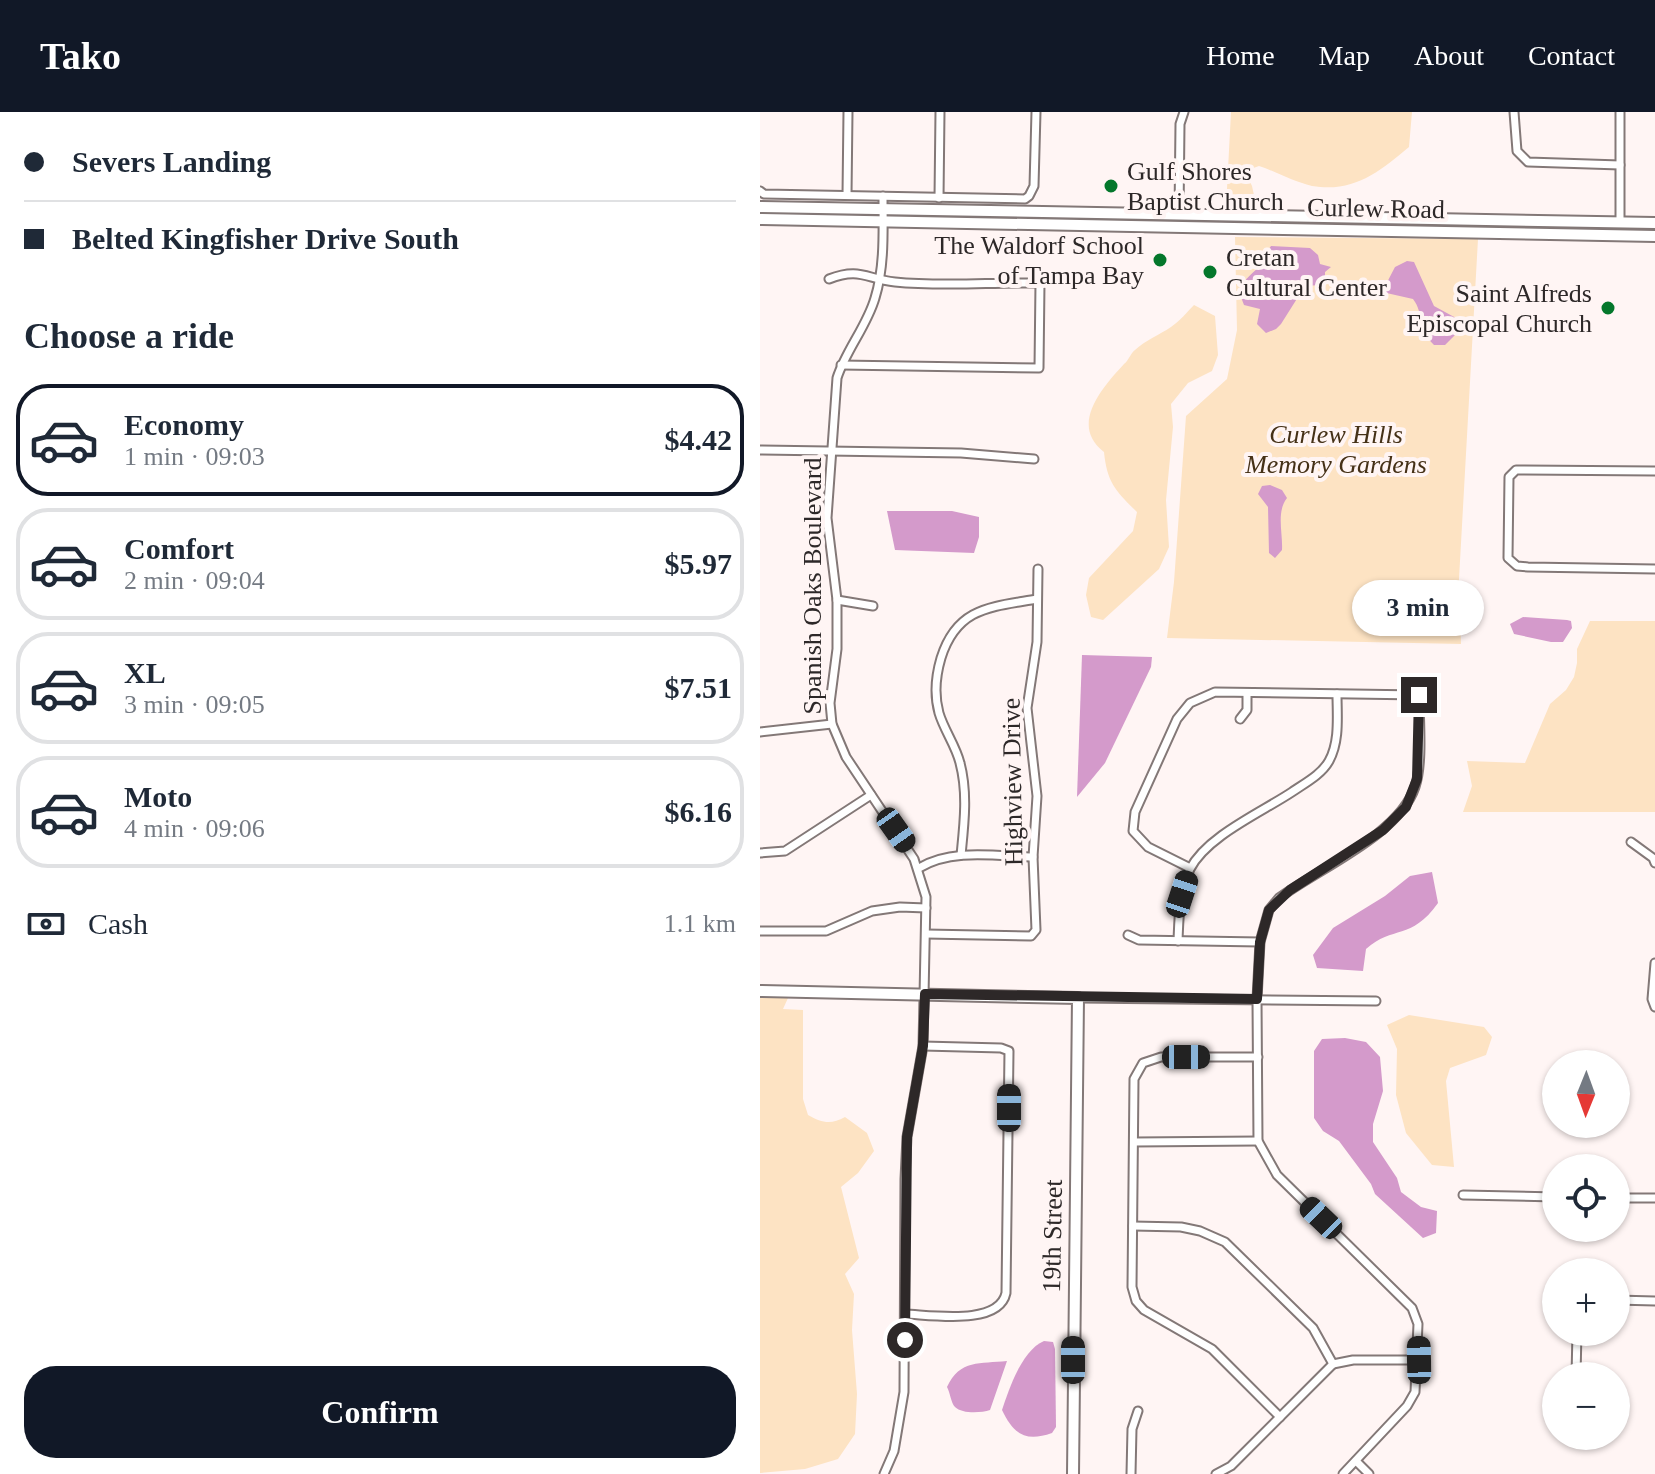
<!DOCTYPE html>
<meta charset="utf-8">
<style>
:root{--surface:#fff;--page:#f6f6f7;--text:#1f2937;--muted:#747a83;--line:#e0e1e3;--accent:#111827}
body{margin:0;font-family:Georgia,serif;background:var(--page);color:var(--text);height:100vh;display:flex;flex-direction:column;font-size:30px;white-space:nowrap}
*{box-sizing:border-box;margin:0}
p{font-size:26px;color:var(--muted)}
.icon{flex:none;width:44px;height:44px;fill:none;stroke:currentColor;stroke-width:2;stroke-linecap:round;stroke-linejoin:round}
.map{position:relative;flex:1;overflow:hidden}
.panel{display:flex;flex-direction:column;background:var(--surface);width:760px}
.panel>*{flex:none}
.banner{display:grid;align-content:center;height:176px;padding:0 24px;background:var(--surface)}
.needle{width:52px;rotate:181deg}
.buttons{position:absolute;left:782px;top:938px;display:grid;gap:16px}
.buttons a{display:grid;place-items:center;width:88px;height:88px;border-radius:50%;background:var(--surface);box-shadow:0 2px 6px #0004;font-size:40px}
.end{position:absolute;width:36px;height:36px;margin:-18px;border:10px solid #2d2828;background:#fff;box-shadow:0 0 0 4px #fff}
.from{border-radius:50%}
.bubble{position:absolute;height:56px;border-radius:28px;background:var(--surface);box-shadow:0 2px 6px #0004;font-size:26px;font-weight:600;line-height:56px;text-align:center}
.car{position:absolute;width:24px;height:48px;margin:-24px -12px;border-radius:10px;box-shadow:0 0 6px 2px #0007;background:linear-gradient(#222 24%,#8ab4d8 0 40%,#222 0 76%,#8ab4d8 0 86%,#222 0)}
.banner b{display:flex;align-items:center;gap:28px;height:76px;font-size:30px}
.banner b+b{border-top:2px solid var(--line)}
.banner i{width:20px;height:20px;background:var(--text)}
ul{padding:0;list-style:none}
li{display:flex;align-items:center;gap:24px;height:112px;margin:0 16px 12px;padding:0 8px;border:4px solid var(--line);border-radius:32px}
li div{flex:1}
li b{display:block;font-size:30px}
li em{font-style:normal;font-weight:600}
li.on{border-color:var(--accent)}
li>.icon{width:72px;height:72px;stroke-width:1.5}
h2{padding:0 24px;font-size:36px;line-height:96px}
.pay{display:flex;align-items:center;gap:20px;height:88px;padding:0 24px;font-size:30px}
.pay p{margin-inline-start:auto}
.primary-button{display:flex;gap:16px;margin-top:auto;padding:16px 24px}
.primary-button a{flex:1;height:92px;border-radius:32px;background:var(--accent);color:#fff;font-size:32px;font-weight:600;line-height:92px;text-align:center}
header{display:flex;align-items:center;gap:48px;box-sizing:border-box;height:112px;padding:0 40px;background:var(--accent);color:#fff}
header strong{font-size:38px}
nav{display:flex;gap:44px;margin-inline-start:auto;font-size:28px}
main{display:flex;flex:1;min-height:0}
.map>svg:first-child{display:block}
.green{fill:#fde3c3}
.water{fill:#d49acb}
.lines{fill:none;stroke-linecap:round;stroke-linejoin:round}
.street-casing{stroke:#837877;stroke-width:11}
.secondary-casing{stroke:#837877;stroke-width:14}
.street{stroke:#fff;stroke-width:7}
.secondary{stroke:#fff;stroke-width:10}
.route{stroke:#2d2828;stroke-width:10}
.poi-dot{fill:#04772b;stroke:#fff5f4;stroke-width:3}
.labels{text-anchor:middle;stroke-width:8;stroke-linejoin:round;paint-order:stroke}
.poi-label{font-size:26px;fill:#2d2828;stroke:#fff5f4;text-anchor:start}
.street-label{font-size:26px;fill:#2d2828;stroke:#fff5f4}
.park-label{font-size:26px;font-style:italic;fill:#453117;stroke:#fff5f4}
</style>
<header>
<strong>Tako</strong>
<nav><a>Home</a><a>Map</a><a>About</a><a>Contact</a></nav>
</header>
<main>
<section class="panel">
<div class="banner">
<b><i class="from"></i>Severs Landing</b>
<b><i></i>Belted Kingfisher Drive South</b>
</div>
<h2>Choose a ride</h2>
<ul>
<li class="on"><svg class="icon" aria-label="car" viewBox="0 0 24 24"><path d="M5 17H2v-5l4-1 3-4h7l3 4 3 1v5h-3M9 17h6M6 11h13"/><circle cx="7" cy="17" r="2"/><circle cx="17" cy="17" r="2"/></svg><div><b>Economy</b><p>1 min · 09:03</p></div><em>$4.42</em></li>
<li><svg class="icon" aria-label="car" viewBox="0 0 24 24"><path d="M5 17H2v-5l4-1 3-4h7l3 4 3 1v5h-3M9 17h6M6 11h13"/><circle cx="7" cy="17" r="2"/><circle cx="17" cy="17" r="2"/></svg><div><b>Comfort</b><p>2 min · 09:04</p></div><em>$5.97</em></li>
<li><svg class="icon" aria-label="car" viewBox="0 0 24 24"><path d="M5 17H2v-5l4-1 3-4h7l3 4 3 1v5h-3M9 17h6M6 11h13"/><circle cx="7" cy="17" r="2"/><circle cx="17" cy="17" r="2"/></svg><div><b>XL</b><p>3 min · 09:05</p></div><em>$7.51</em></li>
<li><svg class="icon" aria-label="car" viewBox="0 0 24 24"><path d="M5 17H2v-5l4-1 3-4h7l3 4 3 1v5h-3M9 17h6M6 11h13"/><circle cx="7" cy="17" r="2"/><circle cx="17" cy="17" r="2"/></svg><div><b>Moto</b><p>4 min · 09:06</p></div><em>$6.16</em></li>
</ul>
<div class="pay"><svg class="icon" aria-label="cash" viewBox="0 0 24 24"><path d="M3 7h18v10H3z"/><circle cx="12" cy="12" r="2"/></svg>Cash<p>1.1 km</p></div>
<div class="primary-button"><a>Confirm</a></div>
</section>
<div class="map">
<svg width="895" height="1362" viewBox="0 0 895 1362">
<rect width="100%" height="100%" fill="#fff5f4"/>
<g class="green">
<path d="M471,0H652L649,35C619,60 594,81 552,74C534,70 517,60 499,54L485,59L492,74L497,97L470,98L466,96Z"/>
<polygon points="475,125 718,127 699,467 701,532 407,526 414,470 426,304 467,267 477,218"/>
<path d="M434,193L455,204L458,243L452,259L428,271L411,292L413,315L406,388L409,435L399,457L343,508L331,505L326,483L329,466L373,419L377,400C356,379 347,371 344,340C309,313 342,276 364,252C369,248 370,242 375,238C386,228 399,223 411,215C420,209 427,200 434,193Z"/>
<polygon points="830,509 895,509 895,700 703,700 712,674 707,649 765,651 790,592 806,578 814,565 817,551 817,537"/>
<path d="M0,882L36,886H28L23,897L43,898V987L48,1003C62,1011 71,1013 85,1005L107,1021L114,1039L98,1061L81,1075L99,1146L85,1162L94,1182L92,1218L97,1282L95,1322L78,1347L45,1357L0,1361Z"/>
<polygon points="649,903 724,915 732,925 726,943 690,956 686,969 694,1055 672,1053 646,1021 636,983 637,937 627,913"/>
</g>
<g class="water">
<path d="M511,134L550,136L558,143L560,152L571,155L565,160V169L561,173L545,174L521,212L516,217L506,221L497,212L500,197L484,193L479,180C484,165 495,161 503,150C507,144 506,140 511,134Z"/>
<path d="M647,149L654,150L674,194L696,206L695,223L685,233H674C656,216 665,203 653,187L622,180L635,155Z"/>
<path d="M510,373L522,378L527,386C516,400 523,421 522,438L515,446L509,441L508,395L498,382L502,374Z"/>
<polygon points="127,399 192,399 219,405 219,425 214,441 135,438"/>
<polygon points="763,505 807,508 811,509 812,516 803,530 791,530 754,522 750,512"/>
<polygon points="322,543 392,545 391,555 345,651 317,685"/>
<path d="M672,760L678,791C651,829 633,813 606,837L603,859L557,856L553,843L573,816L625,784L650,764Z"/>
<polygon points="585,926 606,930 620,945 623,979 613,1012 613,1030 637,1066 641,1080 661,1095 677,1099 676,1121 663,1126 615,1082 611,1072 579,1029 563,1019 554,1006 554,939 562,927"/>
<path d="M284,1229L293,1230L295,1237L296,1315L292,1321C266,1330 254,1323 242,1298C249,1277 262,1238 284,1229Z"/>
<path d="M247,1249L230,1298C221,1301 202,1302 195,1295C191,1291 190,1280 187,1275C200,1247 220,1252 247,1249Z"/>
</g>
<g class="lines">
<defs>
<g id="street">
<polyline points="754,0 757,39 768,50 860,53"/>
<polyline points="0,79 4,82 265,87 269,84 274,74 276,0"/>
<polyline points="87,83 88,0"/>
<path d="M123,84C123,117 125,154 115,186C107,214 86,238 77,266L67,406L77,488V537L70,591L72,612L86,645L154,747L166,785L163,934L147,1025L145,1067L144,1280L134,1339L124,1362"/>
<polyline points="179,86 180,0"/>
<polyline points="419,102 420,12 424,0"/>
<polyline points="860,110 860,0"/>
<path d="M69,167C100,155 106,167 135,170C183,175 232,170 280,171L279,256L81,253"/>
<polyline points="0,338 201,341 274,347"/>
<polyline points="895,359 756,358 749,365 748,446 757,454 768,455 895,457"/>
<polyline points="77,488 113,494"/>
<polyline points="480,607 487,598 487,581"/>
<polyline points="0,620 72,612"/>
<polyline points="871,730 893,746 895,751"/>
<polyline points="0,741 25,739 111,683"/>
<path d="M201,743C204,713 208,681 200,651C196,634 184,618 179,601C174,583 176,563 181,546C197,495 231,495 277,487"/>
<path d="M159,756C191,736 236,744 273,745"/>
<path d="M430,756L388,735L373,719L375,700L417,607L430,591L455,580L659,583C659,610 663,651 655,675C639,723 559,756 519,786L509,798L500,830L497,887L498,1029L517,1063L652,1196L658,1212L655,1280L647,1294L583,1362"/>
<polyline points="0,819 66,819 112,799 140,795 166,796"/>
<polyline points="166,822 271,824 276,818 273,745 277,684 267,596 277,530 278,457"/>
<polyline points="368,823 379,828 500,830"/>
<path d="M418,829C419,805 419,779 430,757C447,724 502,700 532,680C545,671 561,663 569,649C580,629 577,604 577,582"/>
<polyline points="895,851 892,887 895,895"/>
<polyline points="318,886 616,889"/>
<polyline points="498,945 401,945 383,951 374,967 372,1175 376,1189 384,1198 452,1237 520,1305"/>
<polyline points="374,1030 498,1029"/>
<polyline points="703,1083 796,1085"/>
<polyline points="856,1086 895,1086"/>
<polyline points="373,1114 421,1115 440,1119 465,1130 553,1216 573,1252"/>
<polyline points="856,1188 895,1189"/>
<path d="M145,1202C172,1203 239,1214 246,1181L249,939L241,936L163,934"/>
<polyline points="573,1252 593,1248 659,1248"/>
<polyline points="816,1264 817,1220"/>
<polyline points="596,1349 609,1362"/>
<polyline points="371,1362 372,1317 378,1299"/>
<polyline points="456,1362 471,1354 573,1252"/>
</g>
<g id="secondary">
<polyline points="0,95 895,111"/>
<polyline points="0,107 895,124"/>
<polyline points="0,879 318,886 313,1362"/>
</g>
</defs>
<use href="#street" class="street-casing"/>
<use href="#secondary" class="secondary-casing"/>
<use href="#street" class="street"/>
<use href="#secondary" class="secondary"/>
</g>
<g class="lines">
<polyline class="route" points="145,1228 147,1025 163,934 165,882 497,887 500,830 509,798 530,778 623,718 646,695 657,667 659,583"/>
</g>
<g class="poi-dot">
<circle cx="351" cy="74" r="8"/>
<circle cx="400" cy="148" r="8"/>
<circle cx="450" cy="160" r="8"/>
<circle cx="848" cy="196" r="8"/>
</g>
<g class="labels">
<g class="poi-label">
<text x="367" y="68">Gulf Shores<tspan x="367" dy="30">Baptist Church</tspan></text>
<text x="384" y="142" text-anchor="end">The Waldorf School<tspan x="384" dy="30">of Tampa Bay</tspan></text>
<text x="466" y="154">Cretan<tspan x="466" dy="30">Cultural Center</tspan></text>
<text x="832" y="190" text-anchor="end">Saint Alfreds<tspan x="832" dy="30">Episcopal Church</tspan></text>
</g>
<g class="street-label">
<text transform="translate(616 96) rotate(1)" y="9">Curlew Road</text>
<text transform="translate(52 474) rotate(-90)" y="9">Spanish Oaks Boulevard</text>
<text transform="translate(252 670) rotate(-91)" y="9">Highview Drive</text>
<text transform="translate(292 1124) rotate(-89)" y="9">19th Street</text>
</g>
<g class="park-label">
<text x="576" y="331">Curlew Hills<tspan x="576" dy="30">Memory Gardens</tspan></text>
</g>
</g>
</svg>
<div class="buttons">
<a><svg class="needle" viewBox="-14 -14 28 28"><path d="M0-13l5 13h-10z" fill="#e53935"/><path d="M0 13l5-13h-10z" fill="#747a83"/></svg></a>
<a><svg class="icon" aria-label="locate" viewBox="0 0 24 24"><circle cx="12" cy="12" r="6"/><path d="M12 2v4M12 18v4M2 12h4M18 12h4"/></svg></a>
<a>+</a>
<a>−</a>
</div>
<i class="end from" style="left:145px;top:1228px"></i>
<i class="end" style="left:659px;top:583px"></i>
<div class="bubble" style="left:592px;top:468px;width:132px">3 min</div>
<i class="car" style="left:136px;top:718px;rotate:145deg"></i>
<i class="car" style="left:422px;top:782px;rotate:18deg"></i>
<i class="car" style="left:426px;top:945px;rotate:90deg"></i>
<i class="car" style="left:249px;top:996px;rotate:0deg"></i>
<i class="car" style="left:561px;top:1106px;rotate:314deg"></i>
<i class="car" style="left:313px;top:1248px;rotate:0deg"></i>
<i class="car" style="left:659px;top:1248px;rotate:359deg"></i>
</div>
</main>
